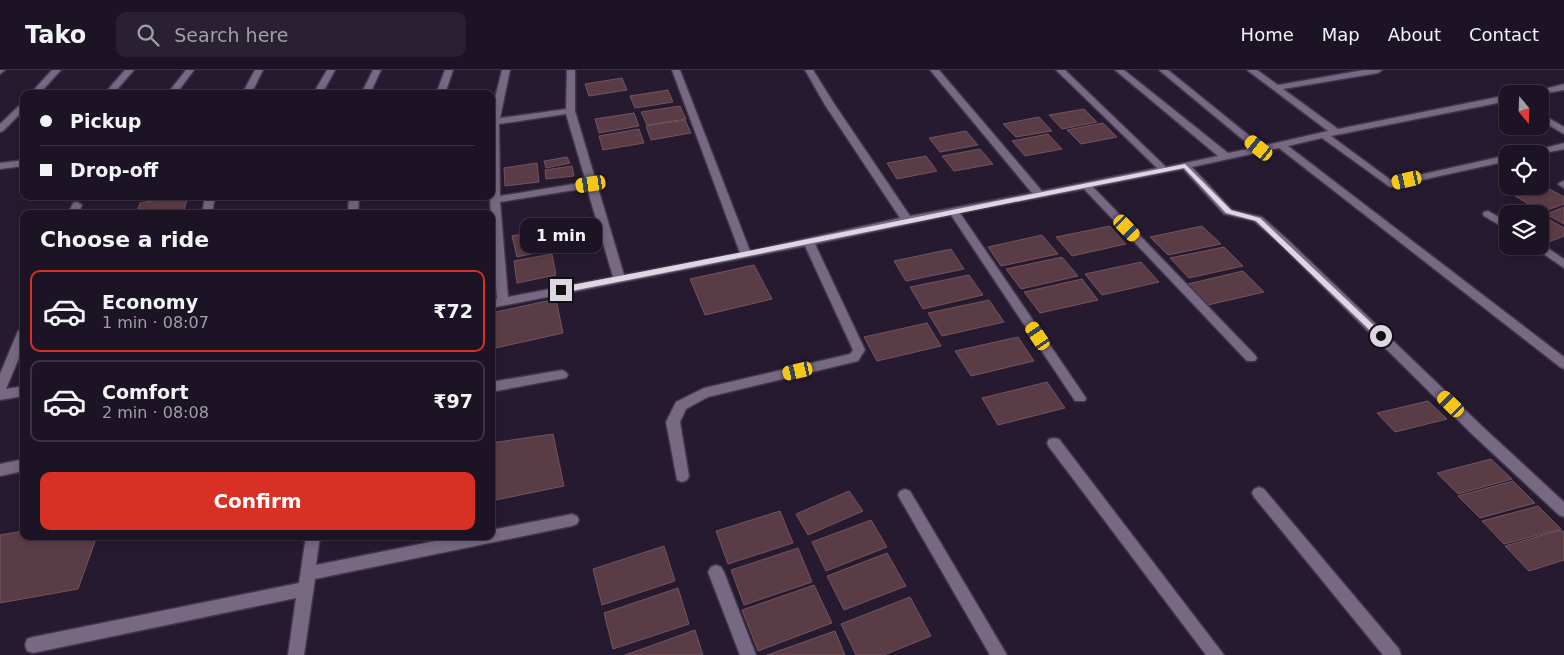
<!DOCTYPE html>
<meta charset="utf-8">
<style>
:root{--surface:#1c1424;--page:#292131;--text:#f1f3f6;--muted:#a09ea6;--line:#3a3341;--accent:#d93025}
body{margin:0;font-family:"DejaVu Sans",sans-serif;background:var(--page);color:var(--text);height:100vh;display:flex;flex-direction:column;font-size:19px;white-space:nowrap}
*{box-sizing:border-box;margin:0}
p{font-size:16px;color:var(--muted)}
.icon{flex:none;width:28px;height:28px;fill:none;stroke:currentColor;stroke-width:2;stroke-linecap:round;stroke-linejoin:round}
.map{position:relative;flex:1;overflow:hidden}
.details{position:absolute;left:20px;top:140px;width:475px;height:330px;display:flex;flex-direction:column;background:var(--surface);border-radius:10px;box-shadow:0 2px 8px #0003,0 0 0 1px var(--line)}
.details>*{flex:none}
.top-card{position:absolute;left:20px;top:20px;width:475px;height:110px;border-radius:10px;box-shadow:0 2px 8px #0003,0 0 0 1px var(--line);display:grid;align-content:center;height:110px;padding:0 20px;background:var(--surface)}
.needle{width:32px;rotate:161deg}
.tools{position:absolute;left:1499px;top:15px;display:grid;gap:10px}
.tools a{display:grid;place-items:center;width:50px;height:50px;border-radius:10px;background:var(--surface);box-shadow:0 2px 8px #0003,0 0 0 1px var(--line);font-size:25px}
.end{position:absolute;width:22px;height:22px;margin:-11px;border:6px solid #ded6e5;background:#111;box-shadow:0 0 0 2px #111}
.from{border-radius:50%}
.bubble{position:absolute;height:35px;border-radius:10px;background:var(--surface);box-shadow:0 2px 8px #0003,0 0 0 1px var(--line);font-size:16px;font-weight:700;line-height:35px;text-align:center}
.car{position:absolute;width:15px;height:30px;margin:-15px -8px;border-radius:6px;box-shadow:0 0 4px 1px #0007;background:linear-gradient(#f5c518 24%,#345 0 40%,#f5c518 0 76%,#345 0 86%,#f5c518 0)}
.top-card b{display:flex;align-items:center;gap:18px;height:48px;font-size:19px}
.top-card b+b{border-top:1px solid var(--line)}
.top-card i{width:12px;height:12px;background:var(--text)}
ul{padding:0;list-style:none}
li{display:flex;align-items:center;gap:15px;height:82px;margin:0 10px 8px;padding:0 10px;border:2px solid var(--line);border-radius:10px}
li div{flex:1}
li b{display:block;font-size:19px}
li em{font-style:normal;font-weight:700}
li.current{border-color:var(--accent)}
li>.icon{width:45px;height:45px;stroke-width:1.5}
h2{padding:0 20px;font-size:22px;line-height:60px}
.action{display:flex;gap:10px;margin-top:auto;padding:10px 20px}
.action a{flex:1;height:58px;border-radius:10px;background:var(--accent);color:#fff;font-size:20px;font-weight:700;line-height:58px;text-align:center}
header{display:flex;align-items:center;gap:30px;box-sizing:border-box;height:70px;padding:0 25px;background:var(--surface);border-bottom:1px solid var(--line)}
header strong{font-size:24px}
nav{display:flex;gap:28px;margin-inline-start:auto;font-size:18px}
.search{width:350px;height:45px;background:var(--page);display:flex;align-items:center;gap:12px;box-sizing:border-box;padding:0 18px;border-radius:10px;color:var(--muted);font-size:19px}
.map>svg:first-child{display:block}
.building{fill:#5a3c46;stroke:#73545d}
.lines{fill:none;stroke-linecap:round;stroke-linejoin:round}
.minor-casing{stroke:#413648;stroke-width:3}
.minor{fill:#776883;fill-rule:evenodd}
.route{fill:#ded6e5}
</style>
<header>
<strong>Tako</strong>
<div class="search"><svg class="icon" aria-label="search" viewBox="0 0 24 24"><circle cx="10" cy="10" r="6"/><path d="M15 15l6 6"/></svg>Search here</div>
<nav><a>Home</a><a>Map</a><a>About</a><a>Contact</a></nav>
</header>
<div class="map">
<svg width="1564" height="585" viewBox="0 0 1564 585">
<rect width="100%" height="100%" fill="#261a30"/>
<g class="building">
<polygon points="622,8 627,20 589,26 585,14"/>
<polygon points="668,20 673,32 635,38 630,26"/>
<polygon points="680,36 686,49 647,55 641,42"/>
<polygon points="1084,39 1097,52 1062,59 1049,45"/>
<polygon points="634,43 639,56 599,63 595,49"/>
<polygon points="1039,47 1052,61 1016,67 1003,54"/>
<polygon points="685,50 691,63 651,70 646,56"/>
<polygon points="1103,53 1117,67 1081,74 1067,60"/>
<polygon points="639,59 644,73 603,80 599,66"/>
<polygon points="966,61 978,75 940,82 929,68"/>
<polygon points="1048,64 1062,79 1025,86 1012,71"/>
<polygon points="980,79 993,94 954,101 942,86"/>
<polygon points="926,86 937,101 897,109 887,93"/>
<polygon points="567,87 570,93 546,98 544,91"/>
<polygon points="537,93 539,112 505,116 504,98"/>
<polygon points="572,96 574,106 546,109 545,100"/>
<polygon points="1544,116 1564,127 1564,134 1542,142 1515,126"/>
<polygon points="180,126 188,126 183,144 136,144 140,133"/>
<polygon points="1564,137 1564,154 1546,144"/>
<polygon points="1543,146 1564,158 1564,166 1541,175 1540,147"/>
<polygon points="1110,156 1126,174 1072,186 1056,167"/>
<polygon points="1202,156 1221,174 1168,185 1150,167"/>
<polygon points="547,159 553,179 517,187 512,166"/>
<polygon points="1042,165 1058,184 1001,196 988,177"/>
<polygon points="1224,177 1243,196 1189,208 1170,188"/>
<polygon points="951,179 964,199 906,211 894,191"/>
<polygon points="552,184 556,205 517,213 514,191"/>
<polygon points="1062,187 1078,206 1021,219 1006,199"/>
<polygon points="1141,192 1159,212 1102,225 1085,204"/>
<polygon points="754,195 772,229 705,245 690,209"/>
<polygon points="1243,201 1264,222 1208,235 1188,214"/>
<polygon points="969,205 983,225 923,239 910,217"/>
<polygon points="1082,209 1098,230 1040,243 1024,222"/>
<polygon points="556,229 563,263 491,279 491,243"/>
<polygon points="989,230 1004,252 942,266 928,243"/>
<polygon points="927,253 941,276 877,291 864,267"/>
<polygon points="1018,267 1034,291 971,306 955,281"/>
<polygon points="1047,312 1065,338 998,355 982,328"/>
<polygon points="1428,331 1447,349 1395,362 1377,343"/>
<polygon points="553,364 564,416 491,431 491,373"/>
<polygon points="1491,389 1512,409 1458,424 1437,403"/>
<polygon points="1513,411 1535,433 1480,448 1458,426"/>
<polygon points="849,421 863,441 808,465 796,444"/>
<polygon points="1538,436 1561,459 1504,474 1482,451"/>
<polygon points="780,441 793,473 728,494 716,461"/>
<polygon points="871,450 887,477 826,501 812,472"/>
<polygon points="1561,460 1564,462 1564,490 1529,501 1505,476"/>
<polygon points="24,461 24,466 97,466 78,519 0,533 0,465"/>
<polygon points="664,476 675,511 602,535 593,499"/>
<polygon points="798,478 812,512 744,535 731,500"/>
<polygon points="887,483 906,516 844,540 827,506"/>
<polygon points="814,515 832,553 758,581 742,540"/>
<polygon points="678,518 689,554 613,579 604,543"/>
<polygon points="910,527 931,566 884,585 856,585 841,554"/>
<polygon points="695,560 703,585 625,585"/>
<polygon points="835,561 845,585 767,585"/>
</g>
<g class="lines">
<defs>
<g id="minor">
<polygon points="0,0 5,0 0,4"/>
<polygon points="52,0 61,0 39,24 30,24"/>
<polygon points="125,0 134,0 113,24 104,24"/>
<polygon points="186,0 194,0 176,24 167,24"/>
<polygon points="255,0 263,0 251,24 242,24"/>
<polygon points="327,0 335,0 322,24 313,24"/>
<polygon points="373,0 381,0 370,24 361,24"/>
<polygon points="445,0 453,0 445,24 436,24"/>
<path d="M502,0H510L500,48L566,39L567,0H575V41L624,205L740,183L672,0H680L750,181L900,148L825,35L805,0H813L835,35L910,146L1032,123L930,0H939L1042,121L1157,98L1056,0H1065L1166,97L1218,86L1115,0H1124L1228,83L1253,78L1159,0H1168L1262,76L1328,61L1247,0H1257L1278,15L1364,0H1382L1378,3L1283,19L1338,59L1508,25V31L1331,66L1392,111L1508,85V91L1390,117L1322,68L1288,76L1564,287V299L1560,297L1279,78L1192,97L1232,140L1262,147L1287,169L1484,358L1564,432V447L1559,445L1474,366L1279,173L1254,151L1224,144L1183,99L1093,117L1255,285L1257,288L1255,291H1247L1084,119L960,143L1086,328L1085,331H1075L951,145L815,174L865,280L858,291L708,327L686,339L680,352L689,406L687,410L682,412L677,410L666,352L676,332L704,318L850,284L853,280L805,176L491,238V230L497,229L490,130L491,44ZM566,44L586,112L500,126L499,54ZM587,118L613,207L508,227L500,132Z"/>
<polygon points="1564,14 1564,20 1540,24 1525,24"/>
<polygon points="24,31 24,40 3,61 0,62 0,54"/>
<polygon points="1540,43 1564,57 1564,64 1540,50"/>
<polygon points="1564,73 1564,79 1540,84 1522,84"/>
<polygon points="24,90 24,96 0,99 0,93"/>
<polygon points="1563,111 1564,111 1564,118 1558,114"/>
<polygon points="205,126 215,126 212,144 202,144"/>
<polygon points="349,126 359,126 358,144 348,144"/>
<polygon points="77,132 82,135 78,144 68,144 73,133"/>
<polygon points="1488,141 1508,152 1508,160 1484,146 1483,144 1484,142"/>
<polygon points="1540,173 1564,189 1564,198 1532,176 1540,176"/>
<polygon points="24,257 24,276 6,319 24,316 24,326 0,330 0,304 18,261"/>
<polygon points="562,300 566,302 568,305 566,308 491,322 491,312"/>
<polygon points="1054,368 1059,369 1224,585 1206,585 1049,377 1047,373 1049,369"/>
<polygon points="24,389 24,401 0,406 0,394"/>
<polygon points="1259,417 1264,419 1399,579 1401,585 1383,585 1254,427 1252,423 1254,419"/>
<polygon points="905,419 910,421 1007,585 990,585 900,429 898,425 900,421"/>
<polygon points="572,444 577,446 579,450 577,454 572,456 315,509 304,585 288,585 296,528 33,583 27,581 25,575 27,569 33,567 299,513 306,466 320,466 316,495 460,466 491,466 491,460"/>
<polygon points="716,495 721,497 724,502 756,585 740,585 708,502 711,497"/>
</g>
</defs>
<use href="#minor" class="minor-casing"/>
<use href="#minor" class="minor"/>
</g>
<path class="route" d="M1185,94L1231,140L1260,148L1384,265V268H1378L1256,151L1226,143L1184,98C976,139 769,183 561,223L558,220L561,217C770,178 977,134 1185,94Z"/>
</svg>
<div class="tools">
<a><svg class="needle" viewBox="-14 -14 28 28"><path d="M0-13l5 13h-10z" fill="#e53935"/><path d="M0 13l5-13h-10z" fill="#a09ea6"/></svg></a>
<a><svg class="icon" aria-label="locate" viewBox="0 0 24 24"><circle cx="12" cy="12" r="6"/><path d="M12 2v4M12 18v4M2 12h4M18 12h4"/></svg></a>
<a><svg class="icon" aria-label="layers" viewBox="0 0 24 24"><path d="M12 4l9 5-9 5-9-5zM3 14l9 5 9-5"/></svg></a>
</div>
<i class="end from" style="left:1381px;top:266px"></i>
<i class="end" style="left:561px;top:220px"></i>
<div class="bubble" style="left:520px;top:148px;width:82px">1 min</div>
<i class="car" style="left:1259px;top:78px;rotate:309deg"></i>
<i class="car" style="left:1407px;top:110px;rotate:257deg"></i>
<i class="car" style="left:591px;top:114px;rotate:261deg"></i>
<i class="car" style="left:1127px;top:158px;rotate:136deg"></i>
<i class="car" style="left:1038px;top:266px;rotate:326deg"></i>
<i class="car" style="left:798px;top:301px;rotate:257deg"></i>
<i class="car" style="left:1451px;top:334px;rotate:314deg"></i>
<div class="top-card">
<b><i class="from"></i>Pickup</b>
<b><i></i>Drop-off</b>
</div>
<section class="details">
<h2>Choose a ride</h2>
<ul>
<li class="current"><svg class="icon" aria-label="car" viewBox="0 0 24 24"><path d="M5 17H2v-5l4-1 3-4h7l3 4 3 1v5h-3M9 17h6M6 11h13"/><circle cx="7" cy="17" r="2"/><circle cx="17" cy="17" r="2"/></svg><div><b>Economy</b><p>1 min · 08:07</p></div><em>₹72</em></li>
<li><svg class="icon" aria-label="car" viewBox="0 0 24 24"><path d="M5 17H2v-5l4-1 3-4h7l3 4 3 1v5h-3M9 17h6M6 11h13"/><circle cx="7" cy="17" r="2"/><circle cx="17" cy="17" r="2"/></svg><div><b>Comfort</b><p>2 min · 08:08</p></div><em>₹97</em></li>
</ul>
<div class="action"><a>Confirm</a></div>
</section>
</div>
